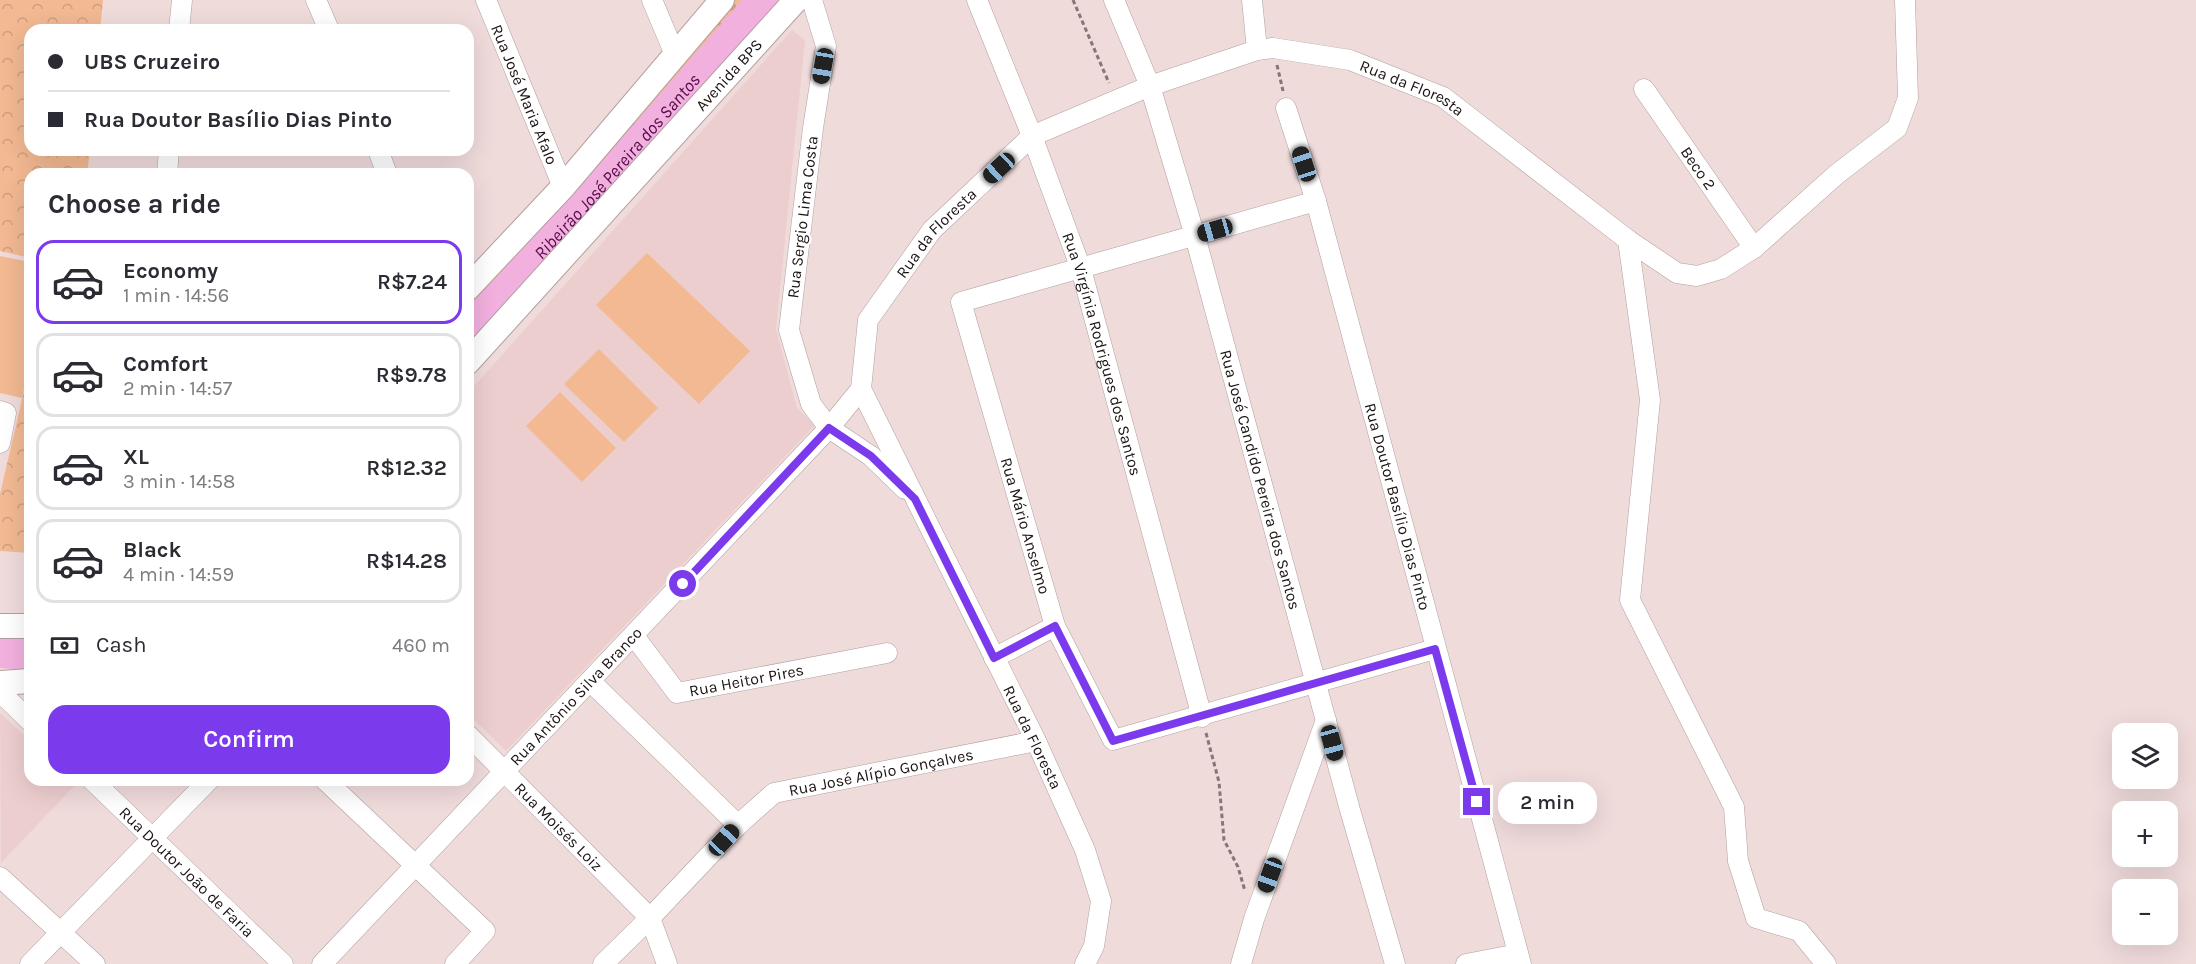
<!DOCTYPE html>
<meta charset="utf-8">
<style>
:root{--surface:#fff;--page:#f2f2f3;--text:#2b2b33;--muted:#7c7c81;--line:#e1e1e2;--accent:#7c3aed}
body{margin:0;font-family:Karla,sans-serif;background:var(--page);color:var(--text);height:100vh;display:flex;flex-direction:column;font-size:22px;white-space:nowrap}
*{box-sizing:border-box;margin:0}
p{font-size:20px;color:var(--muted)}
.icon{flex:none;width:33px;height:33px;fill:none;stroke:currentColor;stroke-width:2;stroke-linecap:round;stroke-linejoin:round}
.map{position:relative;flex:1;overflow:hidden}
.drawer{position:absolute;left:24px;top:168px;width:450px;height:618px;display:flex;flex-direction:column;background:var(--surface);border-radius:18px;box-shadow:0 6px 24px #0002}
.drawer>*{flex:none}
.guide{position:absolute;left:24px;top:24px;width:450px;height:132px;border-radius:18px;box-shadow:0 6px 24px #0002;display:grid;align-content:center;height:132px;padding:0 24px;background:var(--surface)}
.buttons{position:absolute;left:2112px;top:723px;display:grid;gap:12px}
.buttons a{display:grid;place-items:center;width:66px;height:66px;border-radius:12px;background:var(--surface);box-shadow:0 6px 24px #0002;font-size:30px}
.end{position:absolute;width:27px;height:27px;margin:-14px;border:8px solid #7c3aed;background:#fff;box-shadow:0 0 0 3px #fff}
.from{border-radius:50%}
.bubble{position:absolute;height:42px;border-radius:18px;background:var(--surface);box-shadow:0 6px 24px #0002;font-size:20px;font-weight:600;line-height:42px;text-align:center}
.car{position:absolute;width:18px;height:36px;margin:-18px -9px;border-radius:8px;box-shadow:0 0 4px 2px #0007;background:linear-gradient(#222 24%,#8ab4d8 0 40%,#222 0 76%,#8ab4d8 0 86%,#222 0)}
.guide b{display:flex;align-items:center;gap:21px;height:57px;font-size:22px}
.guide b+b{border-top:2px solid var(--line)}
.guide i{width:15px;height:15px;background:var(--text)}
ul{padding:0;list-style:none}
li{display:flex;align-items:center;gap:18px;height:84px;margin:0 12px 9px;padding:0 12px;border:3px solid var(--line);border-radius:18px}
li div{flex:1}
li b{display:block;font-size:22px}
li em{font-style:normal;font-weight:600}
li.current{border-color:var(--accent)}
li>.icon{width:54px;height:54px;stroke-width:1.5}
h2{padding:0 24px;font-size:27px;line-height:72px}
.pay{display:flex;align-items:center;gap:15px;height:66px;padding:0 24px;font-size:22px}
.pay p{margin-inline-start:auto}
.action{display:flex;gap:12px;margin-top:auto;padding:12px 24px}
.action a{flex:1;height:69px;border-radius:18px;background:var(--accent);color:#fff;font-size:24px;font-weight:600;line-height:69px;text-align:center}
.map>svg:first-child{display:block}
.built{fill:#edcecf}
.green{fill:#f2b992}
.forest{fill:url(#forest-firs)}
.park{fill:url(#park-crowns)}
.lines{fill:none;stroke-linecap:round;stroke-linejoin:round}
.river{stroke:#f2b0df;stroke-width:32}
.minor-casing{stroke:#b39f9f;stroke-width:21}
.major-casing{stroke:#b39f9f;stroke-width:26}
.path{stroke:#857677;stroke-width:3;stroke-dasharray:4.5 3;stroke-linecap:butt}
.minor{stroke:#fff;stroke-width:20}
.major{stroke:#fff;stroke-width:24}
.route{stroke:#7c3aed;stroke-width:8}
.labels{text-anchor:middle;stroke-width:4.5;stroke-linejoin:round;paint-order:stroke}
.street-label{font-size:16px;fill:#1b1314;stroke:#fff}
.water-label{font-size:18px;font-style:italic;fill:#560a48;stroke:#fff}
</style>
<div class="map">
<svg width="2196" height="964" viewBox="0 0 2196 964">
<defs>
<pattern id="forest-firs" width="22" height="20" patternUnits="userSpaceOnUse" patternTransform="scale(1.5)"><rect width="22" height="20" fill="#f2b992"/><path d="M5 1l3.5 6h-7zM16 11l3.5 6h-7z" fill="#cf9e7d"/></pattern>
<pattern id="park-crowns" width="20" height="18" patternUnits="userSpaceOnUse" patternTransform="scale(1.5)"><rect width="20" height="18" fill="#f2b992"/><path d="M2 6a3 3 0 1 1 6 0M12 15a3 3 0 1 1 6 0" fill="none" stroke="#cf9e7d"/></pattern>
</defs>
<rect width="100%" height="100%" fill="#f0dbdb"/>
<g class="built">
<polygon points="792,30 805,40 776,329 797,408 815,425 506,751 468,714 468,393"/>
<polygon points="0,713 30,741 30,780 70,780 75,785 1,863"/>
</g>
<g class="green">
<polygon points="647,253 750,351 699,404 596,305"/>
<polygon points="0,256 30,262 30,362 22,398 0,393"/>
<polygon points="599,349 658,408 624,442 564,384"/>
<polygon points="560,392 616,448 582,482 526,426"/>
</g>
<g class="forest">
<polygon points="729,0 786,0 468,350 468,300"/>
<polygon points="0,628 30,628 30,667 0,663"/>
</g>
<g class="park">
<polygon points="0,0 103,0 100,30 30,30 30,150 90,150 87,174 30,174 30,258 0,251"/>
<polygon points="30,365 30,553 0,551 0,494"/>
</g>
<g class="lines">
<g class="river">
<path id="s1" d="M468,331L585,205L763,0"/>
<polyline points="0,652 30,654"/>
</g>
<defs>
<g id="minor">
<polyline points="316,0 329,30"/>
<path id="s2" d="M486,0L563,187"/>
<polyline points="652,0 676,57"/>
<polyline points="812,0 826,46 813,128 789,330 811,404 829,428 871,456 905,489"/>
<path id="s3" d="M977,0L1032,136L1081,269L1202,717"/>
<path id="s4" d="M1114,0L1150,86L1195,236L1350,810L1395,964"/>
<polyline points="1252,0 1257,50"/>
<polyline points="179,30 182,0"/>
<path id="s5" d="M1644,89L1754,248"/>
<path id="s6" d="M1286,108L1316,201L1521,964"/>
<polyline points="378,150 387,174"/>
<polyline points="167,174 169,150"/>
<path id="s7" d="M1316,201L961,302L1055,626L1113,740L1435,649"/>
<polyline points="1628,240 1650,400 1630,600 1734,807 1738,861 1756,918 1799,931 1826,964"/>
<polyline points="0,411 6,413 0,443"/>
<path id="s8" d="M634,636L677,693L887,653"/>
<polyline points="994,658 1055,626"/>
<polyline points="591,682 738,825"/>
<polyline points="0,692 30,721"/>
<path id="s9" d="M468,735L650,918L667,964"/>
<path id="s10" d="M92,780L283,964"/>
<polyline points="325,780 485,931 455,964"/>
<polyline points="0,877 95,964"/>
<polyline points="30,964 209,780"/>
<path id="s11" d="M322,964L829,428L861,389"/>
<path id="s12" d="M603,964L650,918L738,825L774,793L1036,741"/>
<path id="s13" d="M1085,964L1094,946L1101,901L1085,850L1036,741L861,389L868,320L932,230L1032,136L1150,86L1257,50L1273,48L1350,60L1443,97L1628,240L1677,273L1697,276L1721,269L1754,248L1837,174L1897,128L1908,98L1905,0"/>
<polyline points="1241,964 1254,919 1326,720"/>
<polyline points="1466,964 1518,954"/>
</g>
<g id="major">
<polyline points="468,288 563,187 722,0"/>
<path id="s14" d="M468,362L796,0"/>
<polyline points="0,626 30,626"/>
<polyline points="0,683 30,681"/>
</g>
</defs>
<use href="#minor" class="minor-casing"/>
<use href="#major" class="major-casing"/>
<g class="path">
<polyline points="1073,0 1109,83"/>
<polyline points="1277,65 1283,91"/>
<polyline points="1206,733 1219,782 1224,840 1238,867 1245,891"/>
</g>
<use href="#minor" class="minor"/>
<use href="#major" class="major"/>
</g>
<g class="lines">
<polyline class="route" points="683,584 829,428 871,456 915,499 994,658 1055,626 1113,741 1435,649 1477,802"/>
</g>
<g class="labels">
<g class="street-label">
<text dy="6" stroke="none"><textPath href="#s14" startOffset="388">Avenida BPS</textPath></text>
<text dy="6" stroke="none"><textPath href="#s13" startOffset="1352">Rua da Floresta</textPath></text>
<text dy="6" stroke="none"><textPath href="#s2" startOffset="102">Rua José Maria Afalo</textPath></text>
<text dy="6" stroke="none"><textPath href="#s5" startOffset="96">Beco 2</textPath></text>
<text transform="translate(802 217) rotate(-83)" y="6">Rua Sergio Lima Costa</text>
<text dy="6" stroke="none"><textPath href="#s13" startOffset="812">Rua da Floresta</textPath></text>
<text dy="6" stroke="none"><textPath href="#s3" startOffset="376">Rua Virgínia Rodrigues dos Santos</textPath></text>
<text dy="6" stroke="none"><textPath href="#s4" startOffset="502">Rua José Candido Pereira dos Santos</textPath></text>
<text dy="6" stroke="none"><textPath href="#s6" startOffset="414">Rua Doutor Basílio Dias Pinto</textPath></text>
<text dy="6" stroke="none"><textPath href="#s7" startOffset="602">Rua Mário Anselmo</textPath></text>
<text dy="6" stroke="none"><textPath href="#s8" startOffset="142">Rua Heitor Pires</textPath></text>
<text dy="6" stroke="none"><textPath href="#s11" startOffset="369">Rua Antônio Silva Branco</textPath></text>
<text transform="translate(1033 737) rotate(64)" y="6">Rua da Floresta</text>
<text dy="6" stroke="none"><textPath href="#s12" startOffset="351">Rua José Alípio Gonçalves</textPath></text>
<text dy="6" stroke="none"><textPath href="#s9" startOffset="129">Rua Moisés Loiz</textPath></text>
<text dy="6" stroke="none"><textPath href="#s10" startOffset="132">Rua Doutor João de Faria</textPath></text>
</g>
<g class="water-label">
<text dy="6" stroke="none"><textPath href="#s1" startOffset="222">Ribeirão José Pereira dos Santos</textPath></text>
</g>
</g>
</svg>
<div class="buttons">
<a><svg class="icon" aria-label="layers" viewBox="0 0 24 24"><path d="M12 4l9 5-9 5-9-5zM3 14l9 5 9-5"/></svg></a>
<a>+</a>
<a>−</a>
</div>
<i class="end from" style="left:683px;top:584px"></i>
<i class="end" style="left:1477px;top:802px"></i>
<div class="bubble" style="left:1498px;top:782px;width:99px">2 min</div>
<i class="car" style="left:823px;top:66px;rotate:190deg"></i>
<i class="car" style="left:1304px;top:164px;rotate:342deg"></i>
<i class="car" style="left:999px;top:168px;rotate:227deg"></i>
<i class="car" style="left:1215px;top:230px;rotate:254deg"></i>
<i class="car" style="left:1332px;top:743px;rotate:165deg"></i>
<i class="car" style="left:724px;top:840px;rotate:43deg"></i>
<i class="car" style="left:1270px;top:875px;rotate:200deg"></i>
<div class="guide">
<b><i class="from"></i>UBS Cruzeiro</b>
<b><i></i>Rua Doutor Basílio Dias Pinto</b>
</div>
<section class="drawer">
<h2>Choose a ride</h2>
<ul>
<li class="current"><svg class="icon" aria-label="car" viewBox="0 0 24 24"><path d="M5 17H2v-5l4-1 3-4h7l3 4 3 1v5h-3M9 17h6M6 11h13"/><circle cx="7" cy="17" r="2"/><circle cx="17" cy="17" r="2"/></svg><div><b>Economy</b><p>1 min · 14:56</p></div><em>R$7.24</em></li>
<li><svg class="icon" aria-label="car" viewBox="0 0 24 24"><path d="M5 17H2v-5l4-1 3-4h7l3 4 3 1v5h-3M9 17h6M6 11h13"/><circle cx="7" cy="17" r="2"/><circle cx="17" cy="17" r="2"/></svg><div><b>Comfort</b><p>2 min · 14:57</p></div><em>R$9.78</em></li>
<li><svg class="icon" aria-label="car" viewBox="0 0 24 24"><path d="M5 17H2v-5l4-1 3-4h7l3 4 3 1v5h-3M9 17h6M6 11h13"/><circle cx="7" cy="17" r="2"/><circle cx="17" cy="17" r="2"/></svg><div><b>XL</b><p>3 min · 14:58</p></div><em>R$12.32</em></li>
<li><svg class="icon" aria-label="car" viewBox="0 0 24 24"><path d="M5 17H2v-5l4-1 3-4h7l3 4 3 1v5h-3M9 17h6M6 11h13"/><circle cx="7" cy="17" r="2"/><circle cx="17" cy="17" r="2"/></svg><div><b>Black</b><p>4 min · 14:59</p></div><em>R$14.28</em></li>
</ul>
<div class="pay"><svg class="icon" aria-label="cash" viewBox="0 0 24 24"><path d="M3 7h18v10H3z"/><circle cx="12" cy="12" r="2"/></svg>Cash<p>460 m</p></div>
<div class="action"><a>Confirm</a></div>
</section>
</div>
